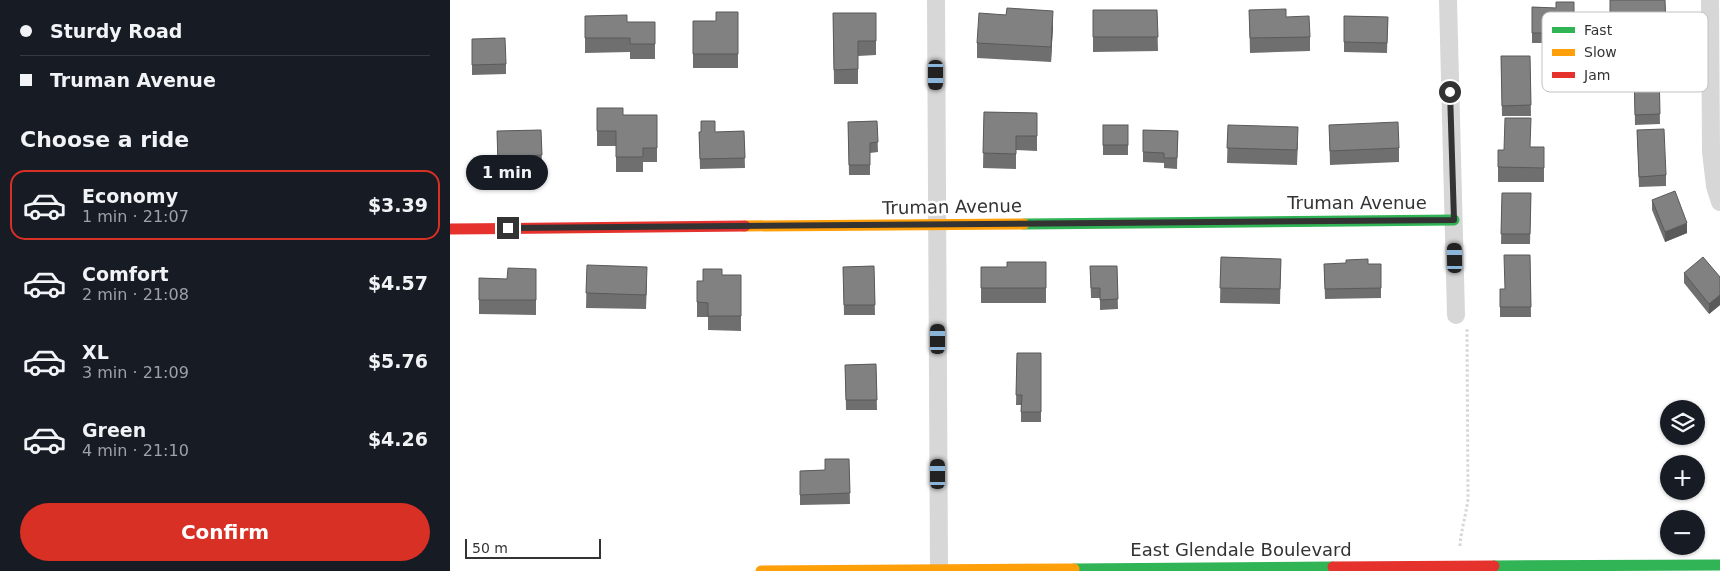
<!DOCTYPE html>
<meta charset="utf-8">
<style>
:root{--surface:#171b24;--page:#242831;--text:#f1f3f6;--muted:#9ea1a6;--line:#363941;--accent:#d93025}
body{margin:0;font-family:"DejaVu Sans",sans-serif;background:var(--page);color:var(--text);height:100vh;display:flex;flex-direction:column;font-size:19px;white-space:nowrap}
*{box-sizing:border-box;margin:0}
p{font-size:16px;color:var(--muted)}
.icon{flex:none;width:28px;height:28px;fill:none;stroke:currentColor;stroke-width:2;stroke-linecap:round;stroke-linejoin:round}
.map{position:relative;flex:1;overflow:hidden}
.panel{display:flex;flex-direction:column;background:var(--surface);width:450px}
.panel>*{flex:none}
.hud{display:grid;align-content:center;height:110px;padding:0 20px;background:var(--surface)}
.tools{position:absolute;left:1210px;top:400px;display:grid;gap:10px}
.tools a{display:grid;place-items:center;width:45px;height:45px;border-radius:50%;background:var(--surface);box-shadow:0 1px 4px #0004;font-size:25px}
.scale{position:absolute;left:15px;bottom:12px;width:136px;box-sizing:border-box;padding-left:5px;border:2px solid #333;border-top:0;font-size:14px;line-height:18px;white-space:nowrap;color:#333;-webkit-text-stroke:4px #fff;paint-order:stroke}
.end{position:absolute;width:22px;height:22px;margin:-11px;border:6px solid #333;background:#fff;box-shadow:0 0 0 2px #fff}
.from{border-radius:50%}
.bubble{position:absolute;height:35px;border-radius:18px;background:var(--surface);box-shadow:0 1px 4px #0004;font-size:16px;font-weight:600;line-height:35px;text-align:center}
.car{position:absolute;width:15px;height:30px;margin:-15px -8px;border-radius:6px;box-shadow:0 0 4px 1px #0007;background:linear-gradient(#222 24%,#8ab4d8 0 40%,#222 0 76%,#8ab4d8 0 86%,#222 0)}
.hud b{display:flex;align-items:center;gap:18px;height:48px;font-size:19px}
.hud b+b{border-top:1px solid var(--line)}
.hud i{width:12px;height:12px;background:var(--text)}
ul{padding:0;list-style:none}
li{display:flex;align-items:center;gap:15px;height:70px;margin:0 10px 8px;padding:0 10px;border:2px solid transparent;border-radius:15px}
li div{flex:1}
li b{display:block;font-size:19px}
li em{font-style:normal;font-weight:600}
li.current{border-color:var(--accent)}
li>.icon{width:45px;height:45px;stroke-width:1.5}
h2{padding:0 20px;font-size:22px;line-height:60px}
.primary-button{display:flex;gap:10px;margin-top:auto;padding:10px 20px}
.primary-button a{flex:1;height:58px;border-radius:30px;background:var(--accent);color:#fff;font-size:20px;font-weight:600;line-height:58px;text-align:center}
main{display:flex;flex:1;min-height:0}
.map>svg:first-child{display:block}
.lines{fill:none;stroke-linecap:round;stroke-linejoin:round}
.path{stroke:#d6d6d6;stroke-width:3;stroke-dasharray:2.5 2.5;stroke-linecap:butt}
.street{stroke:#d7d7d7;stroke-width:18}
.fast{stroke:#30b455;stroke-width:11}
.slow{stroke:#ff9f0a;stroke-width:11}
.jam{stroke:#e5322d;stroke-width:11}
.wall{fill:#6f6f6f}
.shaded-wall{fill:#5a5a5a}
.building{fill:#818181;stroke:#5a5a5a}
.route{stroke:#333;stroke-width:6}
.labels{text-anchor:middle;stroke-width:5;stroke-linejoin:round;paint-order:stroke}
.street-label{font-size:18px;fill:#333;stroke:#fff}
.key{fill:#fff;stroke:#c2c2c2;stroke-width:1}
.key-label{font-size:14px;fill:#333}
</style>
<main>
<section class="panel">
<div class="hud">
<b><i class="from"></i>Sturdy Road</b>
<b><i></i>Truman Avenue</b>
</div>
<h2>Choose a ride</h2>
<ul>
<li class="current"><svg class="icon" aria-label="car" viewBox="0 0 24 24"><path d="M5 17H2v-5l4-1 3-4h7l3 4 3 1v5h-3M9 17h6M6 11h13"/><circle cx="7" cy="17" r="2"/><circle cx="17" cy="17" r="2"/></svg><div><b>Economy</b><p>1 min · 21:07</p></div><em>$3.39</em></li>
<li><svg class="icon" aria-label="car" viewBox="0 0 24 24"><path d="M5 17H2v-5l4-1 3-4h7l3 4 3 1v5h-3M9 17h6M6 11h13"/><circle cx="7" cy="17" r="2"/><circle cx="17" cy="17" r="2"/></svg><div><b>Comfort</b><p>2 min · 21:08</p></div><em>$4.57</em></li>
<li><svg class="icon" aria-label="car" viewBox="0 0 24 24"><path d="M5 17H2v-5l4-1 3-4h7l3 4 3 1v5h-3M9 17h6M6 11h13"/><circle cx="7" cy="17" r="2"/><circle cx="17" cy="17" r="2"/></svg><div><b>XL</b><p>3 min · 21:09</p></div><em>$5.76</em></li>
<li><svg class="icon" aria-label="car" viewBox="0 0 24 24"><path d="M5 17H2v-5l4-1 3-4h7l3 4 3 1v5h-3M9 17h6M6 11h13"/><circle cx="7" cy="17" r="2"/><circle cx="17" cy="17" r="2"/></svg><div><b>Green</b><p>4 min · 21:10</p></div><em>$4.26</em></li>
</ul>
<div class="primary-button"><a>Confirm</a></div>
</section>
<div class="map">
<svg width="1270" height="571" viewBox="0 0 1270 571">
<rect width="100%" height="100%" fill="#fff"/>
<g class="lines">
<path class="path" d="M1010,546C1011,530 1016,515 1018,499L1017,328"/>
<g class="street">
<polyline points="486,0 489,569"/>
<polyline points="998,0 1006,315"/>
<polyline points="1260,0 1261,152 1265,186 1270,202"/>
</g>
<g class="fast">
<polyline points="574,224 1004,220"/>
<polyline points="1044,566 1270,565"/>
<polyline points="624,569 883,567"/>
</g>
<g class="slow">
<polyline points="295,226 574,224"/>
<polyline points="311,571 624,569"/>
</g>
<g class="jam">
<polyline points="0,229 295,226"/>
<polyline points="883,567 1044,566"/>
</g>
</g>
<g class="wall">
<polygon points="1160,0 1215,0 1216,36 1160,37"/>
<polygon points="1124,2 1124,43 1082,43 1082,7 1106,8"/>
<polygon points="643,10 707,10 708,51 643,52"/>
<polygon points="799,10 836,17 860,37 860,51 800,53"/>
<polygon points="288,12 288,68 243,68 243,21 266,21"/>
<polygon points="383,13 426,13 426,55 408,56 408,84 384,84"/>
<polygon points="135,16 177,22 205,22 205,59 180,59 180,52 135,53"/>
<polygon points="894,16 938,17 937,53 894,52"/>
<polygon points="603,25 601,62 527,58 527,43"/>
<polygon points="22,39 56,64 56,74 22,75"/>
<polygon points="1051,56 1080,56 1081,116 1052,116"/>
<polygon points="1184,68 1209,68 1210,124 1185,125"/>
<polygon points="147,108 173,115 207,115 207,162 193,162 193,172 166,172 166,146 147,146"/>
<polygon points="534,112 587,113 587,151 566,150 566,169 533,168"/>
<polygon points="251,121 265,132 294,131 295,168 250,169 249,132 251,132"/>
<polygon points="427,121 428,152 420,153 420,175 399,175 398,122"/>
<rect x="653" y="125" width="25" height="30"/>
<polygon points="778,125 848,142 847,165 777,163"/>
<polygon points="879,125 949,148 949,162 880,165"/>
<polygon points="91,130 92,166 75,166 75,173 48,174 47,131"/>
<polygon points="693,130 728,131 727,169 714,168 714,163 693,162"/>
<polygon points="1187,130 1216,175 1216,186 1189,187"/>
<polygon points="1081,147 1094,147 1094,182 1048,182 1048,150 1054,150"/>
<polygon points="1052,193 1081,193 1080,244 1051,244"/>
<polygon points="1202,200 1237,233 1215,242 1202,210"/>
<polygon points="1080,255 1081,317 1050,317 1050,289 1055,289"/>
<polygon points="771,257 831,259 830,304 770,303"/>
<polygon points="596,262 596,303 531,303 531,267 557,267"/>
<polygon points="874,264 931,264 931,298 875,299"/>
<polygon points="137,265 197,282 196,309 136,308"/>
<polygon points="424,266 425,315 394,315 393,267"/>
<polygon points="640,266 667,266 668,309 650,310 650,298 641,298"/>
<polygon points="86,269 86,315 29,314 29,278 57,279"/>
<polygon points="1234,273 1270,277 1270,305 1259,314 1234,283"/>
<polygon points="272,275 291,275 291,331 258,330 258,317 247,317 247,281 253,281"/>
<polygon points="567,353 591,353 591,422 571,422 571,405 566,405"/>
<polygon points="426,364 427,410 396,410 395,365"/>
<polygon points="399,459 400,504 350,505 350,471 375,470"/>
</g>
<g class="shaded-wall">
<polygon points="603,11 603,25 601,62 601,47"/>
<polygon points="1237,223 1237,233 1215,242 1215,232"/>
<polygon points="1270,295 1270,305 1259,314 1259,304"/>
</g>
<g class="building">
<polygon points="1160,0 1215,0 1216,26 1160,27"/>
<polygon points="1106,2 1124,2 1124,33 1082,33 1082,7 1106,8"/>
<polygon points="557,8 603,11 601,47 527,43 529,13 556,15"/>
<polygon points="836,9 836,17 859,16 860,37 800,38 799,10"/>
<polygon points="643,10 707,10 708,37 643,37"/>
<polygon points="266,12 288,12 288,54 243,54 243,21 266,21"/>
<polygon points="383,13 426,13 426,41 408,41 408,69 384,70"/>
<polygon points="177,15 177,22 205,22 205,44 180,44 180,38 135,38 135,16"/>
<polygon points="894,16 938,17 937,43 894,42"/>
<polygon points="55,38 56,64 22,65 22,39"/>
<polygon points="1051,56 1080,56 1081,105 1052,106"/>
<polygon points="1184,68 1209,68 1210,114 1185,115"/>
<polygon points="147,108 173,108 173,115 207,115 207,148 193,148 193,157 166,157 166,131 147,131"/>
<polygon points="534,112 587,113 587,136 566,136 566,154 533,153"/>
<polygon points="1055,118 1081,118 1080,147 1094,147 1094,168 1048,167 1048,150 1054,150"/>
<polygon points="251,121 265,121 265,132 294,131 295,158 250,159 249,132 251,132"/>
<polygon points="427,121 428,142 420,143 420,165 399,165 398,122"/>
<polygon points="948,122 949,148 880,151 879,125"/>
<rect x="653" y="125" width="25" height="20"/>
<polygon points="778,125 848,127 847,150 777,148"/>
<polygon points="1214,129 1216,175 1189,177 1187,130"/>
<polygon points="91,130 92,155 75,156 75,163 48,164 47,131"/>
<polygon points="693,130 728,131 727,158 714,158 714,153 693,152"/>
<polygon points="1225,191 1237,223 1215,232 1202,200"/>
<polygon points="1052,193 1081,193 1080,234 1051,234"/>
<polygon points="1054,255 1080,255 1081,307 1050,307 1050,289 1055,289"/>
<polygon points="771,257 831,259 830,289 770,288"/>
<polygon points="1253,257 1270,277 1270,295 1259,304 1234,273"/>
<polygon points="918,259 918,264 931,264 931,288 875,289 874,264 896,263 896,260"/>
<polygon points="557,262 596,262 596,288 531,288 531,267 557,267"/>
<polygon points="137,265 197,267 196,295 136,293"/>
<polygon points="424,266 425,305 394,305 393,267"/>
<polygon points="640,266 667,266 668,299 650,300 650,288 641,288"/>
<polygon points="58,268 86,269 86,300 29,300 29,278 57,279"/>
<polygon points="253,269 272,269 272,275 291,275 291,316 258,316 258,303 247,302 247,281 253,281"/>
<polygon points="567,353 591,353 591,412 571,412 572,395 566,395"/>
<polygon points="426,364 427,400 396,400 395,365"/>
<polygon points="375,459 399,459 400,493 350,495 350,471 375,470"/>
</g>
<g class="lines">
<polyline class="route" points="58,228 1004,220 1000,92"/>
</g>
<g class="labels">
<g class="street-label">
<text x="907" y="209">Truman Avenue</text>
<text transform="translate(502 207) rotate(-1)" y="6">Truman Avenue</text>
<text x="791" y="556">East Glendale Boulevard</text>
</g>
</g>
<rect x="1092" y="12" width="166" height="80" rx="8" class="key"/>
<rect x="1102" y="27" width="23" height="6" fill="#30b455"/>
<rect x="1102" y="49" width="23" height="7" fill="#ff9f0a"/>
<rect x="1102" y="72" width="23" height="6" fill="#e5322d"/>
<g class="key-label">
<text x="1134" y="35">Fast</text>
<text x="1134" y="57">Slow</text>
<text x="1134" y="80">Jam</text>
</g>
</svg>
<div class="tools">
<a><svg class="icon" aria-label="layers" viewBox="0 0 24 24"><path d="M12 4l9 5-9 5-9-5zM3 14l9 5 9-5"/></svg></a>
<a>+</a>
<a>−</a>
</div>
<div class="scale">50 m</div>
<i class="end from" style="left:1000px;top:92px"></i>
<i class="end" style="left:58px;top:228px"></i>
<div class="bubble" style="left:16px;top:155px;width:82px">1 min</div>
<i class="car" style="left:486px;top:75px;rotate:180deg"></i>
<i class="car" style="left:1005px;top:258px;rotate:359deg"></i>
<i class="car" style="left:488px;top:339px;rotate:0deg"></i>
<i class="car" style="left:488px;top:474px;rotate:0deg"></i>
</div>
</main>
